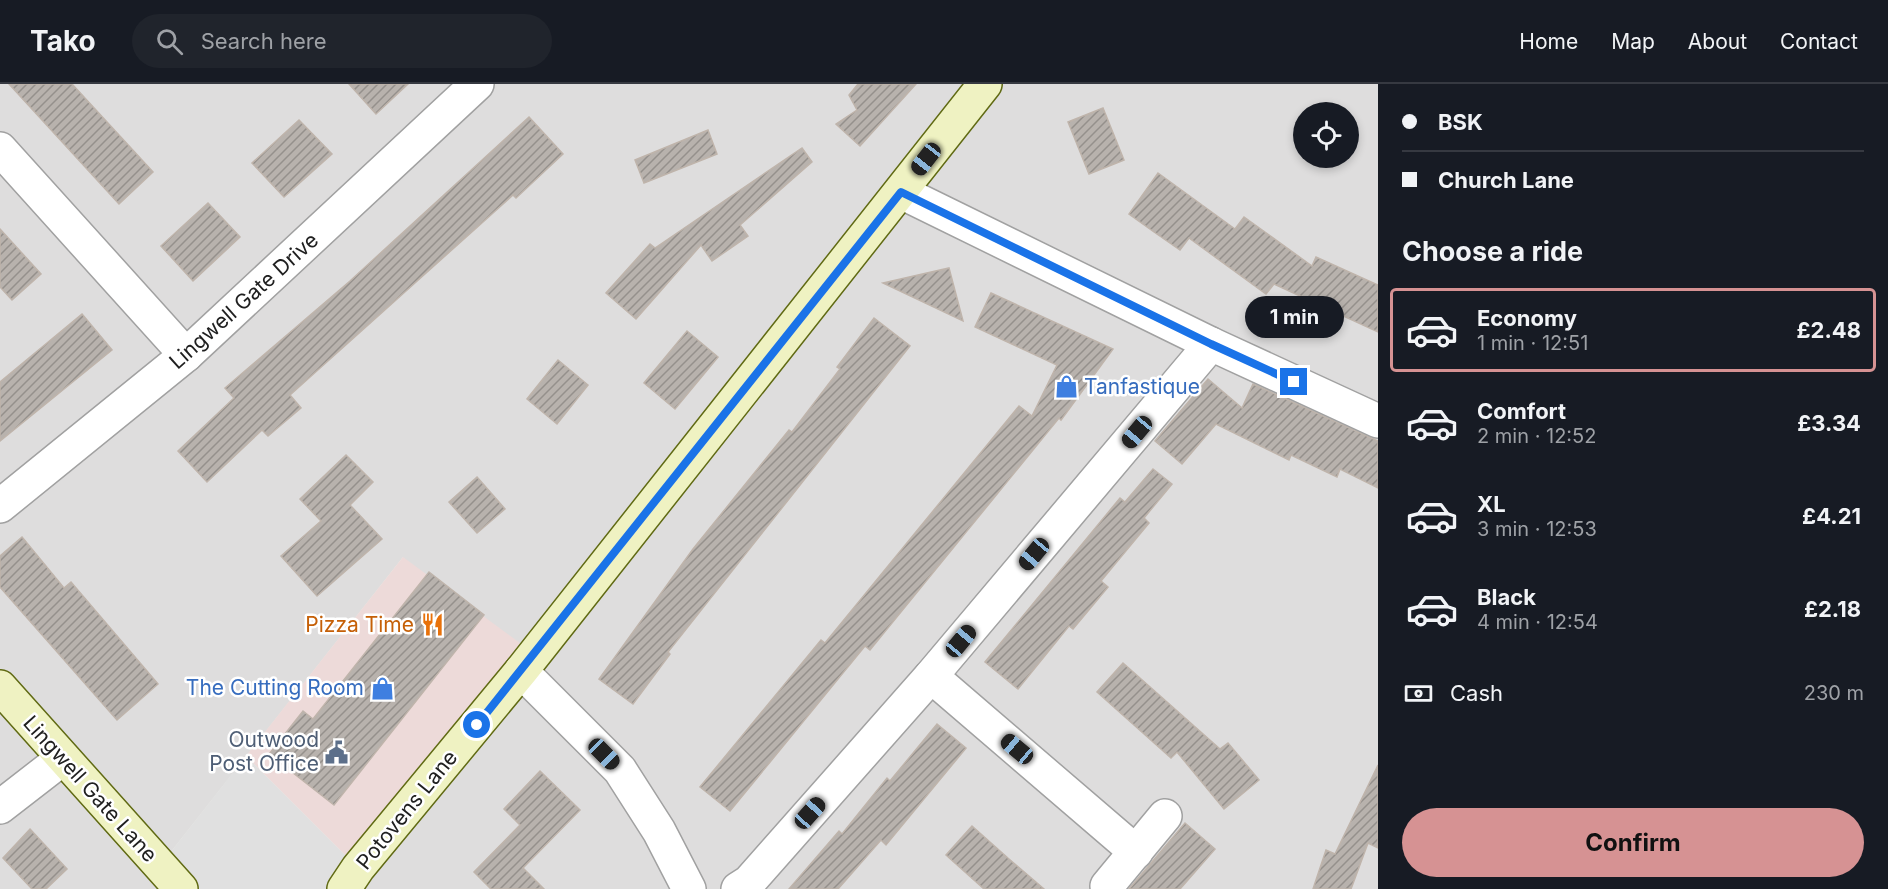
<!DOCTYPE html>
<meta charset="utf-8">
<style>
:root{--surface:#171b24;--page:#20242c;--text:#f1f3f6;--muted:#9ea1a6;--line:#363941;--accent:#d69293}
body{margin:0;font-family:Inter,sans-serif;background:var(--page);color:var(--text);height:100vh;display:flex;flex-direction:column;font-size:22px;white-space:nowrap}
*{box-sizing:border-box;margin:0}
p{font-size:20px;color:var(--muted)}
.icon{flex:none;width:33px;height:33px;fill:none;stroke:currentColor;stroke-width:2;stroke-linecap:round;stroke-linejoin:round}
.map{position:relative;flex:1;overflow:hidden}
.panel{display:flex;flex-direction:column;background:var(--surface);width:510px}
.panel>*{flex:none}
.hud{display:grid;align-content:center;height:132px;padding:0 24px;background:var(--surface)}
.buttons{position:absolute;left:1293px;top:18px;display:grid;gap:12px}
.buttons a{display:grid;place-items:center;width:66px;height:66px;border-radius:50%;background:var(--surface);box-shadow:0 3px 9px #0003;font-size:30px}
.end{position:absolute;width:27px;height:27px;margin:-14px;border:8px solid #1a73e8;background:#fff;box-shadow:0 0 0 3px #fff}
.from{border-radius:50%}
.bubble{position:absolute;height:42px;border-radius:21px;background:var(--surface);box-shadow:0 3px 9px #0003;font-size:20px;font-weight:700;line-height:42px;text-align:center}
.car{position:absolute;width:18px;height:36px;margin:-18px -9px;border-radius:8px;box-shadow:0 0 4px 2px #0007;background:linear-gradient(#222 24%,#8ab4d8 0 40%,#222 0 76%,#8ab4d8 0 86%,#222 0)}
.hud b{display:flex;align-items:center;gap:21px;height:57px;font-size:22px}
.hud b+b{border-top:2px solid var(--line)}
.hud i{width:15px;height:15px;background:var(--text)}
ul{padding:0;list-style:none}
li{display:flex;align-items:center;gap:18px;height:84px;margin:0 12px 9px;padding:0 12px;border:3px solid transparent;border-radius:6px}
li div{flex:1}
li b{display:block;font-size:22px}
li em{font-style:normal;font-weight:700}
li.current{border-color:var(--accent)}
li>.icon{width:54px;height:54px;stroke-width:1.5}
h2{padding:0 24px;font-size:27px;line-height:72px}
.pay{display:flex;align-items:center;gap:15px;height:66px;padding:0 24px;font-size:22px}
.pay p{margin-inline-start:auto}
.action{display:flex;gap:12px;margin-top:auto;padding:12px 24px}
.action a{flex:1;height:69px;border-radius:36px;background:var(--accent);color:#111;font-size:24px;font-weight:700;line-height:69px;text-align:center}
header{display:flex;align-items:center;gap:36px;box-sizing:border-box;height:84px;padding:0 30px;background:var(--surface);border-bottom:2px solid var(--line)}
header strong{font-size:28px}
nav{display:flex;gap:33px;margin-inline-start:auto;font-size:21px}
.search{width:420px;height:54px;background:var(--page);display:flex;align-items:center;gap:15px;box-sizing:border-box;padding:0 21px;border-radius:33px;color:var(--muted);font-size:22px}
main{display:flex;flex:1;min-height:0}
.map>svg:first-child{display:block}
.residential{fill:#dedddd;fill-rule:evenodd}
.commercial{fill:#eddad9}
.parking{fill:#e0e0e0}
.building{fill:url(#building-hatch);stroke:#bfb4ab;stroke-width:1.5}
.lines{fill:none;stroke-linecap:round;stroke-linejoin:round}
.street-casing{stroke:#a1a1a1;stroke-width:36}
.secondary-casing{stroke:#606a13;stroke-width:36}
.street{stroke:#fff;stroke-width:33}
.secondary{stroke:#eff2c2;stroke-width:33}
.route{stroke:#1a73e8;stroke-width:8}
.labels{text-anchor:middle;stroke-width:5;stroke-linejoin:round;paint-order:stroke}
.street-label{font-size:21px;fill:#202020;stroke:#fff}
.shop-label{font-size:21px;fill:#366cbe;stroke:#fff;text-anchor:start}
.food-label{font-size:21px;fill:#c56008;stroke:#fff;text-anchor:end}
.service-label{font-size:21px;fill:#4e5e75;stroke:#fff;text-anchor:end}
</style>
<header>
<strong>Tako</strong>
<div class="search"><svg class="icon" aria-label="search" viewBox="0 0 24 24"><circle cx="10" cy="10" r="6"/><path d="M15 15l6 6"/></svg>Search here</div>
<nav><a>Home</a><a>Map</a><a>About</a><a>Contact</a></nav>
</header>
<main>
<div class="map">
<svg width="1378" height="805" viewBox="0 0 1378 805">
<defs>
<pattern id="building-hatch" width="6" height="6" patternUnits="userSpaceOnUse" patternTransform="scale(1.5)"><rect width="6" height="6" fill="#b8b2ad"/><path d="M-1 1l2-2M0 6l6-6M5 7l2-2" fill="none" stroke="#95908c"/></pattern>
</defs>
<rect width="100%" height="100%" fill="#efede7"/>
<path class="residential" d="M0,0H1378V805H344L403,473L159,783L181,805H0ZM1304,28H1348V74H1304Z"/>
<polygon class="commercial" points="403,473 535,570 358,784 246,672"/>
<polygon class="parking" points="246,672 358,784 344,805 181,805 159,783"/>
<g class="building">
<polygon points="9,0 72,0 153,88 119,120"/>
<polygon points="349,0 408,0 376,30"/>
<polygon points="858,0 916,0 860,62 836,40 857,26 849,11"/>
<polygon points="1103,24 1124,76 1089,90 1068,38"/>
<polygon points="529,33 563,70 516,114 513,111 290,311 301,324 268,352 262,346 207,398 178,367 234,314 225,304 350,197"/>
<polygon points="299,36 332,70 284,113 252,79"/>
<polygon points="708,46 717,70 644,99 635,76"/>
<polygon points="802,64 812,78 740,141 748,152 712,177 701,161 636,235 606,209 650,160 655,164"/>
<polygon points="1158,89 1235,145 1244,133 1312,182 1316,173 1378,201 1378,248 1274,200 1266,210 1189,154 1180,166 1154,148 1129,130"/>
<polygon points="208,119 240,153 193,197 161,162"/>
<polygon points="0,145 41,190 12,216 0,203"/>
<polygon points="949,184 963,237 883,199"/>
<polygon points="991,209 1113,265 1061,336 1059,334 870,566 865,562 730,727 700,703 821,556 825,559 1019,322 1032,332 1057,281 975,243"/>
<polygon points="82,230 112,266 0,357 0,298"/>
<polygon points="874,234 910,262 668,568 670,570 633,620 599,595 693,465 789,346 792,348 840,285 837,283"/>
<polygon points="687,247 718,273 675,325 644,299"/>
<polygon points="558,276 588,301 557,340 527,315"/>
<polygon points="1208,295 1242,324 1253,300 1378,357 1378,404 1340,385 1337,393 1291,371 1289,376 1216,340 1182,380 1155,357"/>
<polygon points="346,371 373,398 350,421 382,455 317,512 281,472 321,437 300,415"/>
<polygon points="1153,385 1172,400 1144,434 1149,439 1101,497 1108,503 1073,545 1069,542 1018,605 985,578 1120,414 1125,418"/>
<polygon points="477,393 505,425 477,449 449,418"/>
<polygon points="22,453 64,504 71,498 158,600 117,636 0,503 0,472"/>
<polygon points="429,488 484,531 334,721 269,670 303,627 313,635"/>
<polygon points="1123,579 1220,665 1228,659 1259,696 1224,725 1177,668 1171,674 1097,608"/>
<polygon points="937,640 966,664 886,761 881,756 838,805 789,805 839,747 842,750 887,694 890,697"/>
<polygon points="1378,681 1378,764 1368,759 1351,805 1313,805 1326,766 1335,770"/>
<polygon points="540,687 580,726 523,784 544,805 491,805 474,788 520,741 504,725"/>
<polygon points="1185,739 1215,765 1180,805 1129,805"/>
<polygon points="972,742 1009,775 1044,805 984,805 946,771"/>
<polygon points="30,745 67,785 46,805 32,805 3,774"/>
</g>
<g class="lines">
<defs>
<g id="street">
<polyline points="0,65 186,271"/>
<polyline points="901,108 1211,260 1378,337"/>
<polyline points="0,422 186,271 477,0"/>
<polyline points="521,587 620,686 659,747 689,805"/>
<polyline points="931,592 1136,768"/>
<polyline points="0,723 62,675"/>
<polyline points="1107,802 1165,732"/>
<polyline points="738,805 749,798 931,592 1211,260"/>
</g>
<g id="secondary">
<polyline points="0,603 181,805"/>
<polyline points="344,805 358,784 521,587 985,0"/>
</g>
</defs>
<use href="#street" class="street-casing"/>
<use href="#secondary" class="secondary-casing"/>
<use href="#street" class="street"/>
<use href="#secondary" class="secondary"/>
</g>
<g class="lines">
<polyline class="route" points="477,641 901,108 1211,260 1294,298"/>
</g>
<defs>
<symbol id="shop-bare" viewBox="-9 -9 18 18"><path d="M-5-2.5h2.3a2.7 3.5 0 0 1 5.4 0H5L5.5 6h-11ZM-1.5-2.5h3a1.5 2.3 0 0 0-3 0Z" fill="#3f7fe0" stroke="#fff" stroke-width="2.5" paint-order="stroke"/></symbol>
<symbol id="restaurant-bare" viewBox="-9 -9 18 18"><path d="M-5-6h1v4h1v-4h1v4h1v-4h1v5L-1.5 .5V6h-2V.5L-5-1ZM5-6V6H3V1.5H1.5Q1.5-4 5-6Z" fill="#e8710a" stroke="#fff" stroke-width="2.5" paint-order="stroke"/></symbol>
<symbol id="civic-bare" viewBox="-9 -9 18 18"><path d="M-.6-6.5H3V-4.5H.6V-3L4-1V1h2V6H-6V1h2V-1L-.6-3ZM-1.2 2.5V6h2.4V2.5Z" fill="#5c6f8a" stroke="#fff" stroke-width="2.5" paint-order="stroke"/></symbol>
</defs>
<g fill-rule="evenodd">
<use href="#shop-bare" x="1050" y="286" width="33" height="33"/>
<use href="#restaurant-bare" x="416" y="524" width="33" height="33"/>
<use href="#shop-bare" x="366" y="588" width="33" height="33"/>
<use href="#civic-bare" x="320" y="652" width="33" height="33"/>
</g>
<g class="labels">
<g class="street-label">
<text transform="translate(244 217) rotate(-42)" y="7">Lingwell Gate Drive</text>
<text transform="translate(90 705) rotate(48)" y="7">Lingwell Gate Lane</text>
<text transform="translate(407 726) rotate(-51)" y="7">Potovens Lane</text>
</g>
<g class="shop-label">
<text x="1084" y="310">Tanfastique</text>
<text x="364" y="611" text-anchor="end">The Cutting Room</text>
</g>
<g class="food-label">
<text x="414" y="548">Pizza Time</text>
</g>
<g class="service-label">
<text x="319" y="663">Outwood<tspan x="319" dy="24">Post Office</tspan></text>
</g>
</g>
</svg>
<div class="buttons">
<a><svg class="icon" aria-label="locate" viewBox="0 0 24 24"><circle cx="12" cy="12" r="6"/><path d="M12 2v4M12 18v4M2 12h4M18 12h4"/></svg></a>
</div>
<i class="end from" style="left:477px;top:641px"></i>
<i class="end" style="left:1294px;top:298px"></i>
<div class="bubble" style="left:1245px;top:212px;width:99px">1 min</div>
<i class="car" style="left:926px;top:75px;rotate:218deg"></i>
<i class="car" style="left:1137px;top:348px;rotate:220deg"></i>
<i class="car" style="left:1034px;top:470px;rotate:220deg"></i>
<i class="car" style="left:961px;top:557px;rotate:40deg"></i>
<i class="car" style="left:1017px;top:665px;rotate:310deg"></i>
<i class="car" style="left:604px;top:670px;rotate:135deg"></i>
<i class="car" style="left:810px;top:729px;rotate:42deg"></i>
</div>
<section class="panel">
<div class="hud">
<b><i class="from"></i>BSK</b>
<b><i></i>Church Lane</b>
</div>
<h2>Choose a ride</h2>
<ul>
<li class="current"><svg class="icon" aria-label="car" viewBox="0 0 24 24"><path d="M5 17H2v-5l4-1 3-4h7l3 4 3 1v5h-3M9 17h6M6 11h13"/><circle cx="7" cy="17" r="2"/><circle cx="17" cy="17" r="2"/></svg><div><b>Economy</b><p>1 min · 12:51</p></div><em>£2.48</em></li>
<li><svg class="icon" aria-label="car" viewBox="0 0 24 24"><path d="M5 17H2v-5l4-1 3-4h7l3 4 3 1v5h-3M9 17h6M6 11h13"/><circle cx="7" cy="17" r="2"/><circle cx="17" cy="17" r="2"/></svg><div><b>Comfort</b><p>2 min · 12:52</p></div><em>£3.34</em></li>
<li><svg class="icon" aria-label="car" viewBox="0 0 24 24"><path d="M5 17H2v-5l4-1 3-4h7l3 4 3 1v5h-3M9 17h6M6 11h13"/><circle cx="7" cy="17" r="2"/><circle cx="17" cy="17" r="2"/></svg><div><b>XL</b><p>3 min · 12:53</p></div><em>£4.21</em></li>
<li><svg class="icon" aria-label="car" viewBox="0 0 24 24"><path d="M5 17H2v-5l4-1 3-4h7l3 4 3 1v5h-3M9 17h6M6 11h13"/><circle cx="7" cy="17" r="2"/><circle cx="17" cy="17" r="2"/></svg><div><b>Black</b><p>4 min · 12:54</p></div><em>£2.18</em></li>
</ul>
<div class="pay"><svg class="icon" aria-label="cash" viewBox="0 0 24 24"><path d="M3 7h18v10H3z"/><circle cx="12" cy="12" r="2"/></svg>Cash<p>230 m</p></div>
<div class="action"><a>Confirm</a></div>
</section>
</main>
